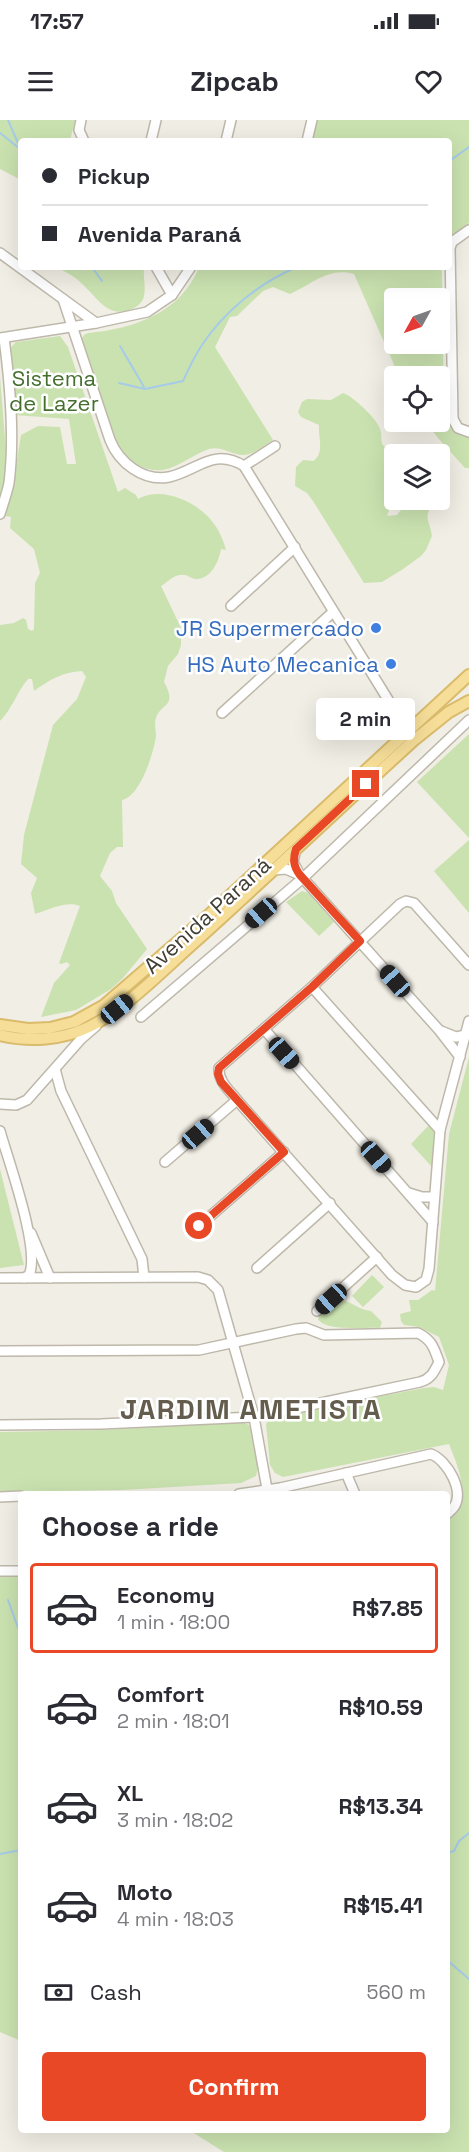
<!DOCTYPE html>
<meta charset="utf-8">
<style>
:root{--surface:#fff;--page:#f7f7f7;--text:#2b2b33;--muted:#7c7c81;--line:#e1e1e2;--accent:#e84825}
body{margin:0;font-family:"Space Grotesk",sans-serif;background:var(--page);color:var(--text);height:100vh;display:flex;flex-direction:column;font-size:22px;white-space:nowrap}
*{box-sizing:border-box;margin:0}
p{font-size:20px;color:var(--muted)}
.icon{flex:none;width:33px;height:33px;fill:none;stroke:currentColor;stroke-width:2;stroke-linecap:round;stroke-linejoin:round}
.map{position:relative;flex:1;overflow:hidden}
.drawer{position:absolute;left:18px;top:1371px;width:432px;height:642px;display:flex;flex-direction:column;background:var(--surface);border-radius:6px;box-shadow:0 6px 24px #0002}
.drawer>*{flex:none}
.hud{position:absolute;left:18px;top:18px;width:434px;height:132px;border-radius:6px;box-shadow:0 6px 24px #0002;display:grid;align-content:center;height:132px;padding:0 24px;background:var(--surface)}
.needle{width:39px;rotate:230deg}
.controls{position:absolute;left:384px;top:168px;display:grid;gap:12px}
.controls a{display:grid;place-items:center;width:66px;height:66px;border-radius:6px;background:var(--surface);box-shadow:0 6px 24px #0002;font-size:30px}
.end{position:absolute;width:27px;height:27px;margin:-14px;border:8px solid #e84825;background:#fff;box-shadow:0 0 0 3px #fff}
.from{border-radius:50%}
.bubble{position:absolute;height:42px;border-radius:6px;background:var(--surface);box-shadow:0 6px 24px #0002;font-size:20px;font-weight:700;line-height:42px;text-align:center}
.car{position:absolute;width:18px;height:36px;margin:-18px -9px;border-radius:8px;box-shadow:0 0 4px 2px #0007;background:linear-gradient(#222 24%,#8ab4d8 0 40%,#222 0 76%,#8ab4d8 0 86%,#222 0)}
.hud b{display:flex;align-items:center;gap:21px;height:57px;font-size:22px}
.hud b+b{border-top:2px solid var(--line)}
.hud i{width:15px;height:15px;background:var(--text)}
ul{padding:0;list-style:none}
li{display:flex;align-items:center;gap:18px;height:90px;margin:0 12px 9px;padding:0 12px;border:3px solid transparent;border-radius:6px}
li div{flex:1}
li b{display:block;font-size:22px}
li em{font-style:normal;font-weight:700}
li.active{border-color:var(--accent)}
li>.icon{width:54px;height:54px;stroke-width:1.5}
h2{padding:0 24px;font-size:27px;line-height:72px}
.pay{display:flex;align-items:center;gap:15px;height:66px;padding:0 24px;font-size:22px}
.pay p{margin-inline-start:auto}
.cta{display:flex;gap:12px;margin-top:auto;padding:12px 24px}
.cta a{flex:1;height:69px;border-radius:6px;background:var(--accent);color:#fff;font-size:24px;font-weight:700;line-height:69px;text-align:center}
.status{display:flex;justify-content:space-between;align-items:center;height:42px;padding:0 30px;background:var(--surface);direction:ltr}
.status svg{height:16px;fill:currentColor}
header{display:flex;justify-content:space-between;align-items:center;height:78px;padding:0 24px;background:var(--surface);font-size:27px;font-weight:700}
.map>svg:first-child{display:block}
.green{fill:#cae2b0;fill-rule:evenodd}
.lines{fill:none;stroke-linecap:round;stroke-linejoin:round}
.stream{stroke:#a5cbe9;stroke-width:2}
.minor-casing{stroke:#beb8ab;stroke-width:12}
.major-casing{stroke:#d9bb6b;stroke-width:14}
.minor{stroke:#fff;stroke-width:9}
.major{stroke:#f6de99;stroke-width:10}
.route{stroke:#e84825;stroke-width:8}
.shop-dot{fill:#3f7fe0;stroke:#fff;stroke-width:2}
.labels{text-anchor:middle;stroke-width:5;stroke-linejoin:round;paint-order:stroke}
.park-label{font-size:22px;fill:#446f2e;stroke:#fff}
.shop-label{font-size:22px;fill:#366cbe;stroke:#fff;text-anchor:end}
.street-label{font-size:22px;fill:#433e35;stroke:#fff}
.district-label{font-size:28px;font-weight:bold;letter-spacing:1.5px;fill:#645c4d;stroke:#fff}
</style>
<div class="status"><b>17:57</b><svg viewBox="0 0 49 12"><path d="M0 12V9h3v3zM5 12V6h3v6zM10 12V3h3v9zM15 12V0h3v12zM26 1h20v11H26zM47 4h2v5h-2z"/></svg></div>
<header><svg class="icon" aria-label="menu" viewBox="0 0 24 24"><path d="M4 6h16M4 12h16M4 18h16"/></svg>Zipcab<svg class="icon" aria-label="heart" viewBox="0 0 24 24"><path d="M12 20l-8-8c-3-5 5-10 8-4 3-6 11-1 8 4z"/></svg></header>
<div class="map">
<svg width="469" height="2032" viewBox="0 0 469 2032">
<rect width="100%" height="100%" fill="#f1eee5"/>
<g class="green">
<polygon points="0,0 75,0 70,21 21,21 21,60 0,49"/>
<polygon points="316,0 469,0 469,103 449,117 448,21 311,21"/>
<path d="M57,147H144C143,156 146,167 144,176C143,182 137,187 132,189C107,200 97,176 81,163C75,156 65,152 57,147Z"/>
<path d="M199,147H442L444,296C450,308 455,315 469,315V348H465L438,318L426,302H440V256H399L354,154C328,147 313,164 290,174L273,167L263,171L237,196L230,197L215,227L273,320C266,324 257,332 249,334C236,339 224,325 209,329C194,334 179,347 163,350C148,352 132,344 123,332C110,317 86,242 81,220L84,215L88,213C133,209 181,193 199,147ZM394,178H440V224H394Z"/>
<path d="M60,216L68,227L118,372L125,368L136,375L138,379C161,366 195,381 211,400C218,408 223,419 226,430L221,429C219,441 211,460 195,459C190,458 187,454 181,455C173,455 168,462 161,466L181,508V525L178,534L168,546L164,562C178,587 161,583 156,598C154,603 156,611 156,616C154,632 140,677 122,680L123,727H117L110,733L100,756L112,771L116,783L147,829L123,858L111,869L76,890L41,897L54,863L70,845L67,842L61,844L59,843L80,786C68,780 47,790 35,794L31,773L37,758L21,744L24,715L53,605L77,579L86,557L82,551C63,552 49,560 34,571L32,559H28C17,572 12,589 0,601V505L14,503L23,498L26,500L28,509L32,511L34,509L35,463L40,453L34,429L10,408L11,397L0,395V257L7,343L17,340L21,315L38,306L60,307L67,344H76L69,299L14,295L10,232L12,226L16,222Z"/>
<path d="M343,273C353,276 377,299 380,309C382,314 381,319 382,324L394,336V376L387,396L397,395C407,380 419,379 435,380C423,399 428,395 432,416L426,430L421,436L403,449L382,462L364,463L313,381L307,373L295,366L296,347L303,340L313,341C325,334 318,317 319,305L301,297L298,292L302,282L307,279L331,280Z"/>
<polygon points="469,614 469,718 417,662"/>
<polygon points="469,720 469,793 434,751"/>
<polygon points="302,771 308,773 334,802 319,816 286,782"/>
<path d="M469,937V2032H224L189,2010H447V1401C452,1398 454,1395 457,1390C469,1370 457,1345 449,1324L283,1357L275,1353L270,1345L266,1304L271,1297L424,1268L434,1267L443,1270L449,1245L439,1217L419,1207L404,1205L401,1201L400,1194L411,1191L409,1180H418L432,1170L435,1171L449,1014Z"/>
<polygon points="429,1005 434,1011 432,1047 411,1024"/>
<polygon points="0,1049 24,1145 0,1148"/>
<polygon points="372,1155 384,1167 363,1187 352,1176"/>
<path d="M337,1180C350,1179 358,1190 371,1191L382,1202L380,1208C364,1207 326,1212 318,1199L321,1192Z"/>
<polygon points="242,1302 249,1305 252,1310 258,1348 256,1356 241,1363 122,1370 0,1372 0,1312 103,1310"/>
<polygon points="0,1456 21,1457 21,1921 0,1912"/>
</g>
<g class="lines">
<g class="stream">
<polyline points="8,0 21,30"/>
<polyline points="0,13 19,28"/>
<polyline points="448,42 469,27"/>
<polyline points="92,147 102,161"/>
<polyline points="120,226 144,267"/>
<path d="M119,263L145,269L183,261C188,250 194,238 200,228C223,192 259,163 297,147"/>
<polyline points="8,1480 21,1516"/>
<polyline points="447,1733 454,1731 459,1721 469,1713"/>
<polyline points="0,1734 21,1730"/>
<polyline points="447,1840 469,1859"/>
</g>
<defs>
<g id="minor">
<polyline points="81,0 79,10 84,21"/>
<polyline points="151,21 156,0"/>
<polyline points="226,21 231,0"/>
<polyline points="307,21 312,0"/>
<polyline points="469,110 452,122 450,128 453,299 458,308 469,312"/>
<polyline points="0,133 96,203"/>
<polyline points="156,147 172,175"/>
<path d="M63,179L110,320C119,343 144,362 169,357C197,351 213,327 244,346L408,612"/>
<polyline points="0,218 96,203 147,192 172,175 191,147"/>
<polyline points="244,346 275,326"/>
<path d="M0,394C3,384 7,373 9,363C15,316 10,264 4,218"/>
<polyline points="231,486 295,427"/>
<polyline points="222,593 333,492"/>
<polyline points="296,729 293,742 300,755 439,910 460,937"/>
<polyline points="272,750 286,749 300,755"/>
<path d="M469,845L414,783L406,781L400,784L312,867L219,948C218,961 229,970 237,980L392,1155L405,1165L416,1167L426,1160L429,1149L440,1010L469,901"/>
<polyline points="312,867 440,1010"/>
<polyline points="141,897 303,758 469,600"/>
<polyline points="264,909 433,1102"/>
<polyline points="441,911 456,917 466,915"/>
<polyline points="55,949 61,971 142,1139 144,1157"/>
<polyline points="0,984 16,985 27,980 81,919 96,906"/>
<path d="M0,1011C8,1040 41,1130 29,1155L24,1158"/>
<polyline points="165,1042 237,980"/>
<polyline points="409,1073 422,1077 434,1077"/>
<polyline points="199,1106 284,1032"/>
<polyline points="31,1113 50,1158"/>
<polyline points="257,1148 330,1083"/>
<polyline points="0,1158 198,1157 208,1160 218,1170 254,1297 267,1369"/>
<polyline points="317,1191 377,1137"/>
<path d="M0,1231L199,1230L296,1209L306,1208L324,1215L418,1213C432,1220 434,1228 439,1242C434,1252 431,1259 420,1262L254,1297L101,1304L0,1305"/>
<polyline points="346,1353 355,1374"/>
<path d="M239,1374L280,1368L431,1334C447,1340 465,1371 454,1387C454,1388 448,1393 447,1394"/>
<polyline points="0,1377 21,1376"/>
<polyline points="0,1451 21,1451"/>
</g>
<g id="major">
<polyline points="0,905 28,909 50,908 74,902 103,886 211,793 469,555"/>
<path d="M0,915C30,922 62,920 89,907C126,889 165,848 196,821C269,755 341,687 414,620L449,592L469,581"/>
</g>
</defs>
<use href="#minor" class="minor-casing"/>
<use href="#major" class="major-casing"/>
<use href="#minor" class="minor"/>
<use href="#major" class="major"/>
</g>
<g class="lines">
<path class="route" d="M199,1106L284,1032L221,962L218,954L219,948L312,867L360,821L300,755C293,746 293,739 296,729L366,664"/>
</g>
<g class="shop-dot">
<circle cx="376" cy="508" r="6"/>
<circle cx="391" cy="544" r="6"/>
</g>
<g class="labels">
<g class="park-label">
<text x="54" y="266">Sistema<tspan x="54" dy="25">de Lazer</tspan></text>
</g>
<g class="shop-label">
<text x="364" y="516">JR Supermercado</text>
<text x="379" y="552">HS Auto Mecanica</text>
</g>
<g class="street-label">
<text transform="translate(207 795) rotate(-42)" y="8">Avenida Paraná</text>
</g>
<g class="district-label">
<text x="251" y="1299">JARDIM AMETISTA</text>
</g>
</g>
</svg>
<div class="controls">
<a><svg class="needle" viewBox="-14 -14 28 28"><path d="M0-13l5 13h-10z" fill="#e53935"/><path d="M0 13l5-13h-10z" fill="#7c7c81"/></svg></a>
<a><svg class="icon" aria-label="locate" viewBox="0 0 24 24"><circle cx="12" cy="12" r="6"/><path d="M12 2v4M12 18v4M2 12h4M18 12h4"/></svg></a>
<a><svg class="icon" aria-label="layers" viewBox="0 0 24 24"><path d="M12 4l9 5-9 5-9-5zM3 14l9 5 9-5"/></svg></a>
</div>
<i class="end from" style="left:199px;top:1106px"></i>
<i class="end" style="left:366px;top:664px"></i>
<div class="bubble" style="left:316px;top:578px;width:99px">2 min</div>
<i class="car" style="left:261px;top:793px;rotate:229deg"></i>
<i class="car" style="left:395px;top:861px;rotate:319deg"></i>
<i class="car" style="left:117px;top:889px;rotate:51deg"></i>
<i class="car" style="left:284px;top:933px;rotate:138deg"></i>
<i class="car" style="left:198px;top:1014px;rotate:49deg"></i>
<i class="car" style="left:376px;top:1037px;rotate:138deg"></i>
<i class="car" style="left:331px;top:1179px;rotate:228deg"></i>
<div class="hud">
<b><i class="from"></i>Pickup</b>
<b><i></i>Avenida Paraná</b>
</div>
<section class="drawer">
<h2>Choose a ride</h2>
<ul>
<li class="active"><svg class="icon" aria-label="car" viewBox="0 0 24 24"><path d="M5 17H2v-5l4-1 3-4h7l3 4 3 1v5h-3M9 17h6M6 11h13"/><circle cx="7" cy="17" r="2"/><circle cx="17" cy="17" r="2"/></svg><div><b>Economy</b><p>1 min · 18:00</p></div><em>R$7.85</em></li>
<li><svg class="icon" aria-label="car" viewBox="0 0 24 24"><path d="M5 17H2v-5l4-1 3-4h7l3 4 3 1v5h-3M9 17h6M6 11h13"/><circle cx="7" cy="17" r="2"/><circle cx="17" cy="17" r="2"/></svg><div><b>Comfort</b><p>2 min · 18:01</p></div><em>R$10.59</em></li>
<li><svg class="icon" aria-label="car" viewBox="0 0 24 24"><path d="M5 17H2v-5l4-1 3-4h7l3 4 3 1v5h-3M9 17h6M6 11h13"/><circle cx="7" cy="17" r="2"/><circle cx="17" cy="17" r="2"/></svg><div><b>XL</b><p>3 min · 18:02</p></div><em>R$13.34</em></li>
<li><svg class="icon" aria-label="car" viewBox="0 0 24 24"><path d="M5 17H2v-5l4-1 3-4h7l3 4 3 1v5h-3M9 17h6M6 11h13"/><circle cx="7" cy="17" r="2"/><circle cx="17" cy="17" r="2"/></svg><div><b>Moto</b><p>4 min · 18:03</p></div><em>R$15.41</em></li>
</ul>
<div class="pay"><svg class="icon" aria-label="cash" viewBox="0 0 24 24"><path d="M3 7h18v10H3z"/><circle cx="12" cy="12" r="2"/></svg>Cash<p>560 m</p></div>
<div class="cta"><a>Confirm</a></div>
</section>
</div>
